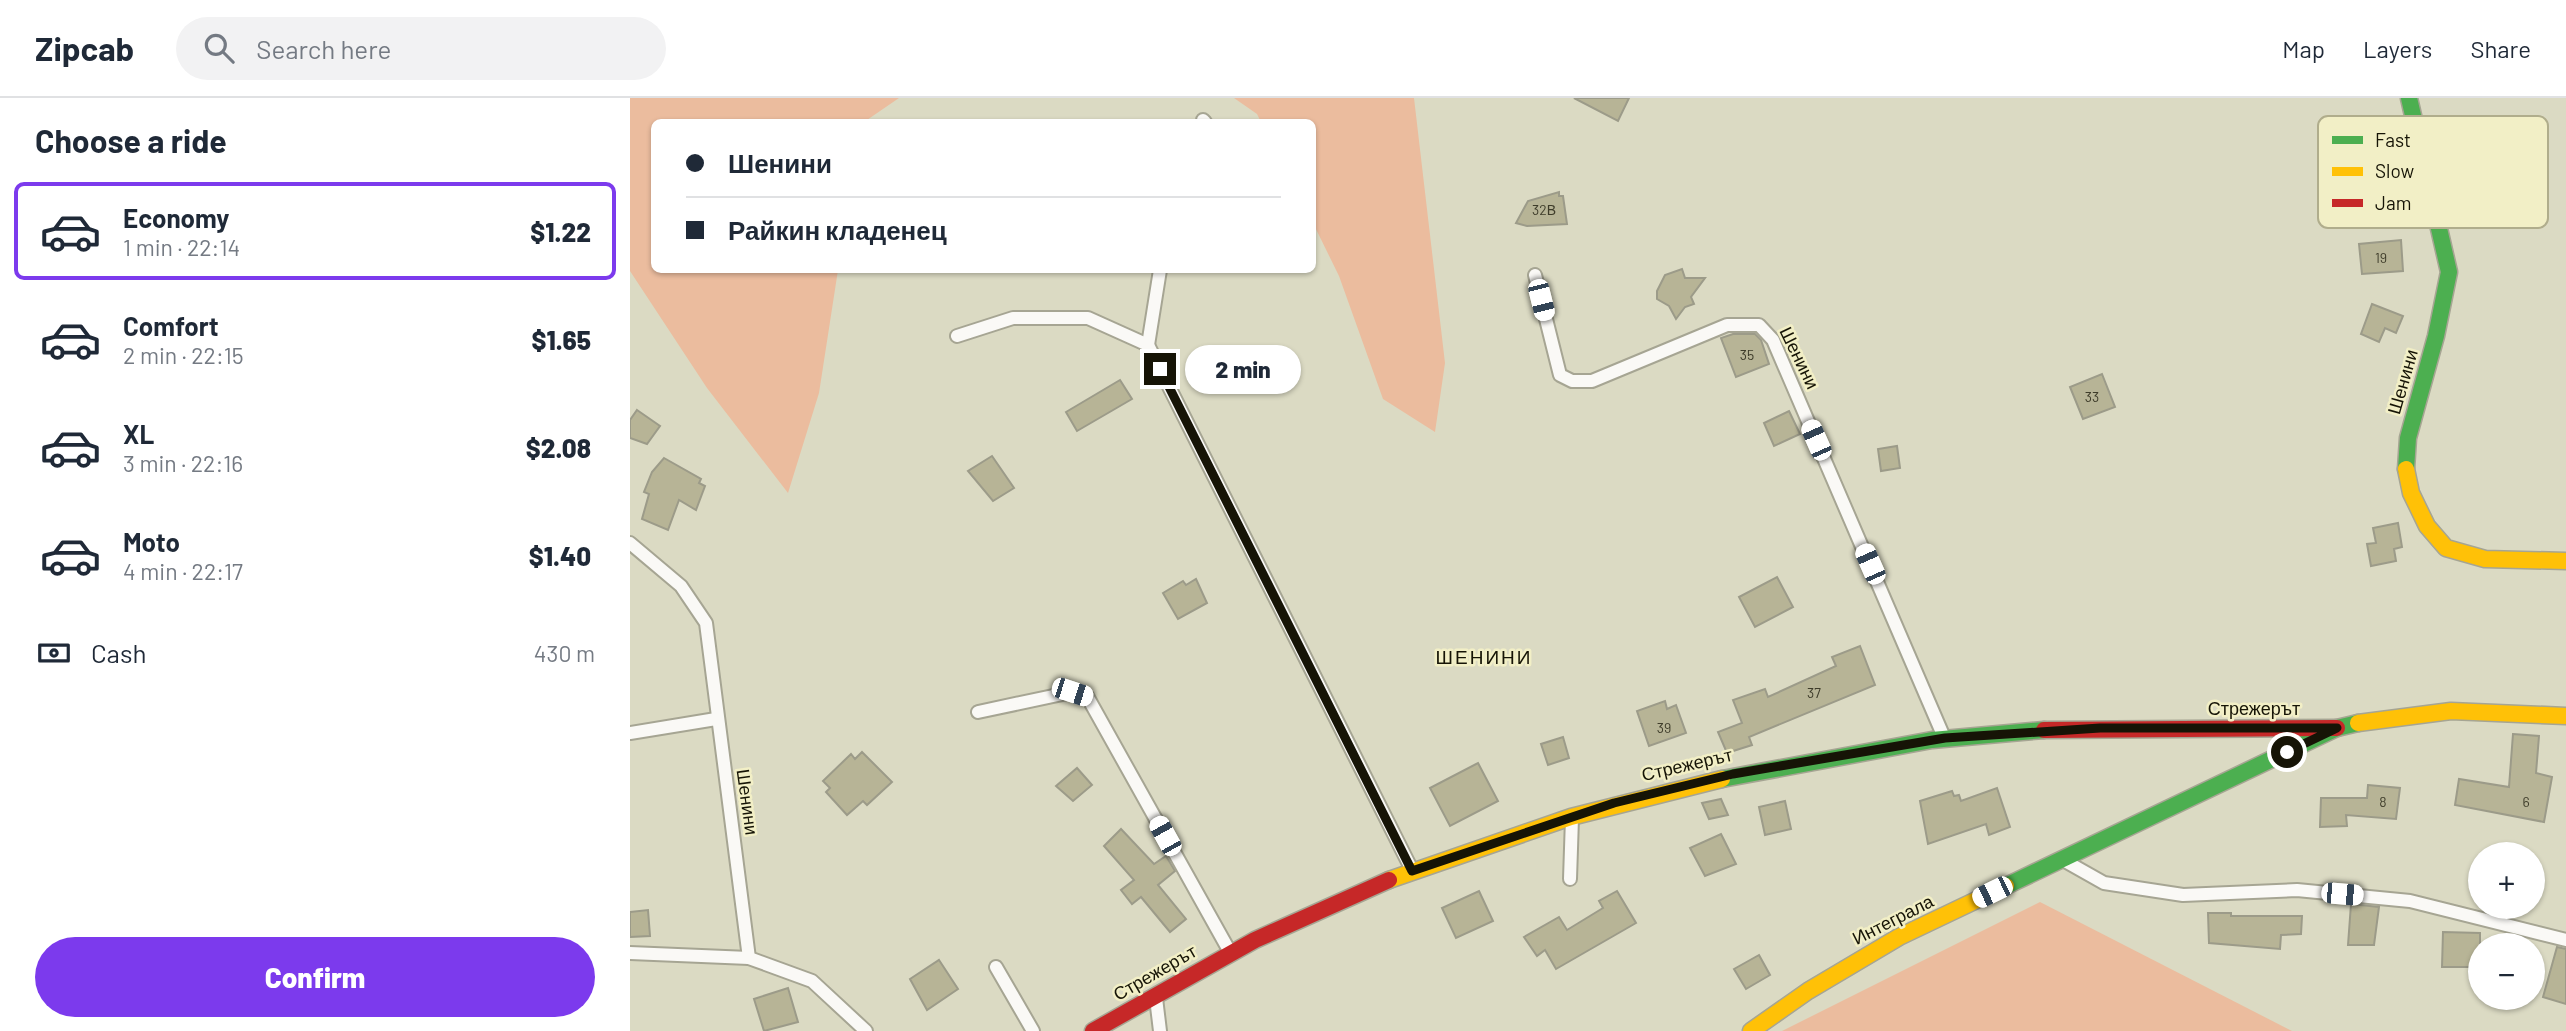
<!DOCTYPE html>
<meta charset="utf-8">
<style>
:root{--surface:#fff;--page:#f2f2f3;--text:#1f2937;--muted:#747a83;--line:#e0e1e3;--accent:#7c3aed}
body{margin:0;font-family:Barlow,sans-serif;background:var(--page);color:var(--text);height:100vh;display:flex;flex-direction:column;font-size:26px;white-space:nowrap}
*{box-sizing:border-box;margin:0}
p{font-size:23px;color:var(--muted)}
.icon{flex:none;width:38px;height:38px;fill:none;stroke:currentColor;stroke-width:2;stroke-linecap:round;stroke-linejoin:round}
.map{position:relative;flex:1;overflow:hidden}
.panel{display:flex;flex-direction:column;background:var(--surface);width:630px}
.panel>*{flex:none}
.banner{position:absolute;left:21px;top:21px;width:665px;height:154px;border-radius:10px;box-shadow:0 2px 5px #0004;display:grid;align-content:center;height:154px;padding:0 35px;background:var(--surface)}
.buttons{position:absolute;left:1838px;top:744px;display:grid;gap:14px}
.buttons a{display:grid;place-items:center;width:77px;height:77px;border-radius:50%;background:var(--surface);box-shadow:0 2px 5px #0004;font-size:35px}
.end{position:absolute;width:32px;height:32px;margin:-16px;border:9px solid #161406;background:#fff;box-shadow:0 0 0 4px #fff}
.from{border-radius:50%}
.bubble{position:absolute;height:49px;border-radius:24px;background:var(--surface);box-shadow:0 2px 5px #0004;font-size:23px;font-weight:800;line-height:49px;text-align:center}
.car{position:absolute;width:21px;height:42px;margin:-21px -10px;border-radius:9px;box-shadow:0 0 5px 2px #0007;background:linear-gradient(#fff 24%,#345 0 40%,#fff 0 76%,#345 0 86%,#fff 0)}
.banner b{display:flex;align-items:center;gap:24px;height:66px;font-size:26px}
.banner b+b{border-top:2px solid var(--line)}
.banner i{width:18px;height:18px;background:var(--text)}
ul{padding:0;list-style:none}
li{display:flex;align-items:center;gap:21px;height:98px;margin:0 14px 10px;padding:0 21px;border:4px solid transparent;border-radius:10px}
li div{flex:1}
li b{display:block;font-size:26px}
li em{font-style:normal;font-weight:800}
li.active{border-color:var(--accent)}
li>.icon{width:63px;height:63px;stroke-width:1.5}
h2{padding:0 35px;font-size:32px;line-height:84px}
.pay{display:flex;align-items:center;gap:18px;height:77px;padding:0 35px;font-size:26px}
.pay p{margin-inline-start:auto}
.action{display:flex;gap:14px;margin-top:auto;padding:14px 35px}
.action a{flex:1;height:80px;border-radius:42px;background:var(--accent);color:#fff;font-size:28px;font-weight:800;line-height:80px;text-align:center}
header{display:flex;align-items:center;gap:42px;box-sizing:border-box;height:98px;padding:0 35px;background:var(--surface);border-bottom:2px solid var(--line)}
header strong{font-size:33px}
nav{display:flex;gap:38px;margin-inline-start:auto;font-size:24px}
.search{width:490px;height:63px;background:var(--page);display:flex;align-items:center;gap:18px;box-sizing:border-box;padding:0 24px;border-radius:38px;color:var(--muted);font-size:26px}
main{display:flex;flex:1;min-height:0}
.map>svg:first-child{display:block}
.green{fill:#ebbc9e}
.building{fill:#b7b496;stroke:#9c9b89;stroke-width:2}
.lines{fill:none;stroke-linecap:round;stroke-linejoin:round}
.lane-casing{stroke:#a6a593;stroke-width:16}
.fast-casing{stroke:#a6a593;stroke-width:19}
.slow-casing{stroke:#a6a593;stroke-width:19}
.jam-casing{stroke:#a6a593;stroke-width:19}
.lane{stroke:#faf9f6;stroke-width:12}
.fast{stroke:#4caf50;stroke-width:16}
.slow{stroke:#ffc107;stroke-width:16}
.jam{stroke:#c62828;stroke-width:16}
.route{stroke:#161406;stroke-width:9}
.labels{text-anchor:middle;stroke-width:5;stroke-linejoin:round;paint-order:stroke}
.number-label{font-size:14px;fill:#3e3c2a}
.street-label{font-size:18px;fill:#161406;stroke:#f2efc6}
.neighbourhood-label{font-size:19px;letter-spacing:2px;fill:#161406;stroke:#f2efc6}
.key{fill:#f2efc6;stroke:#b0ad8c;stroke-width:2}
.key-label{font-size:19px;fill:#161406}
</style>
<header>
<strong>Zipcab</strong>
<div class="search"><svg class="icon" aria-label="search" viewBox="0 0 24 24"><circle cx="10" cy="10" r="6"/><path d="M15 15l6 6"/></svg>Search here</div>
<nav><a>Map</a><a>Layers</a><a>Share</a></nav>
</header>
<main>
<section class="panel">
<h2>Choose a ride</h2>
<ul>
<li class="active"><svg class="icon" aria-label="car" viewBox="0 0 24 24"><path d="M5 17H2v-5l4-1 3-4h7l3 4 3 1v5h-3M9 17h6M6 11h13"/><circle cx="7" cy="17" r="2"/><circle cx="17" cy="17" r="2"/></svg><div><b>Economy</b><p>1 min · 22:14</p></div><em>$1.22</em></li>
<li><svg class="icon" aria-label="car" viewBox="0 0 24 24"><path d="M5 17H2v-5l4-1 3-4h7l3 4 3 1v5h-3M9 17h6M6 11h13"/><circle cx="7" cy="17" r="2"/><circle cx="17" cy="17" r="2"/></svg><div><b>Comfort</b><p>2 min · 22:15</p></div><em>$1.65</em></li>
<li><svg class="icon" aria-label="car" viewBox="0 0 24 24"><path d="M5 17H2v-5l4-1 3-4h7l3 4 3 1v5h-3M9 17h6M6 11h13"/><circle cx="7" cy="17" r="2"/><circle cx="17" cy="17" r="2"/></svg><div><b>XL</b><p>3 min · 22:16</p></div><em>$2.08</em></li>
<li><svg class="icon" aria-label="car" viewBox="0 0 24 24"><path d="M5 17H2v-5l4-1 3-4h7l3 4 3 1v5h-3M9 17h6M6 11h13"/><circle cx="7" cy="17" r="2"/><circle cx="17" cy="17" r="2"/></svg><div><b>Moto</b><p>4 min · 22:17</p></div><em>$1.40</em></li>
</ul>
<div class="pay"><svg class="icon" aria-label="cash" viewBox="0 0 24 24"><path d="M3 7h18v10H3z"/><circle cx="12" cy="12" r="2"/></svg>Cash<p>430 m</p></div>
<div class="action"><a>Confirm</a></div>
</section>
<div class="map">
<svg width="1936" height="933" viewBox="0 0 1936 933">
<rect width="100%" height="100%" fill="#dbdac3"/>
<g class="green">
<polygon points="0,0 269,0 234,24 24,24 24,172 208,172 189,295 158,395 77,290 0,173"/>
<polygon points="604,0 784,0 815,265 805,334 753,301 709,178 683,125 682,24 631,24 627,16"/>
<polygon points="1410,804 1662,933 1152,933"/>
</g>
<g class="building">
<polygon points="944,0 999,0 988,23"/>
<polygon points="929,94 929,98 933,98 937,126 897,128 886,125 898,103"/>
<polygon points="1771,142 1773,173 1732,176 1729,146"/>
<polygon points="1052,171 1055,180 1075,180 1061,199 1064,206 1055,209 1046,221 1039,208 1027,201 1027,193 1035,177"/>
<polygon points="1742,206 1773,218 1766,235 1755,230 1749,244 1731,236"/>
<polygon points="1103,236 1125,236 1131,242 1139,266 1106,279 1091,240"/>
<polygon points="1472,276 1485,309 1453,321 1440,289"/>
<polygon points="490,282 502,301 447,333 436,314"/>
<polygon points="7,312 30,328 17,346 0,340 0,322"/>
<polygon points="1159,313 1170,336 1144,348 1134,325"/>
<polygon points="1267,348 1270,370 1251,373 1248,351"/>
<polygon points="362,358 384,390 363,403 338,373"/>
<polygon points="34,360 71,381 69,385 75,388 66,412 49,402 38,432 12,421 19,396 14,394 22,374"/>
<polygon points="1768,425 1772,449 1764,451 1766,463 1741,468 1737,446 1746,445 1743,430"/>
<polygon points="1147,479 1163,509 1125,529 1109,499"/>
<polygon points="566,481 577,505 548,521 533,495 553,483 556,487"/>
<polygon points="1230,548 1245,587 1119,639 1122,647 1097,655 1088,634 1112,625 1103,602 1135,591 1138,599 1206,568 1202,559"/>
<polygon points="1035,603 1037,611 1046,607 1056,635 1019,648 1007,613"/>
<polygon points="1883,636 1909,638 1906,675 1922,679 1914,724 1825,707 1829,681 1879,689"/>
<polygon points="933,639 939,660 918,667 911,646"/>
<polygon points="232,654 262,684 237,707 233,703 217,717 196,694 200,690 193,683 221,656 225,661"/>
<polygon points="848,665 868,703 820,728 800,690"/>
<polygon points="447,670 462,687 443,703 426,688"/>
<polygon points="1738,687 1770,690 1766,721 1716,717 1717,728 1690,729 1691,700 1737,700"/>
<polygon points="1367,690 1380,729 1359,737 1356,726 1298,746 1290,703 1322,693 1324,698 1329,697 1331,703"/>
<polygon points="1091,701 1098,717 1079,721 1072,705"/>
<polygon points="1155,703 1161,731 1135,737 1129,709"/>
<polygon points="491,731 524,766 536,758 545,773 528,787 556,821 540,834 511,799 502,806 491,792 504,782 474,748"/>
<polygon points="1091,736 1106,766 1075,778 1060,750"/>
<polygon points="849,793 863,823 826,840 812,810"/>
<polygon points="987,793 1006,825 926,871 915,852 907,858 894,839 929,819 937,832 973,810 969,803"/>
<polygon points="1721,806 1749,809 1744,847 1718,847"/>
<polygon points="18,812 20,838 0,839 0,814"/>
<polygon points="1578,815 1601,815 1601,818 1672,818 1671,836 1651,837 1650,851 1579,845"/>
<polygon points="1813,834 1850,835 1850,869 1812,869"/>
<polygon points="1927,849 1936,851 1936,906 1913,899"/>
<polygon points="1129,857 1140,877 1116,891 1104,871"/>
<polygon points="309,862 328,891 297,912 280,881"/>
<polygon points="158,890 168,924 134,933 124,901"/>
</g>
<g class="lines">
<defs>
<g id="lane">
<polyline points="573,22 575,24"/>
<polyline points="905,177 930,277 942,283 962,283 1097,227 1129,227 1143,242 1313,637"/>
<polyline points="327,238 383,220 458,220 518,247"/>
<polyline points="518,247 782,772"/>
<polyline points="518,247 530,172"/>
<polyline points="0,445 51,488 76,525 119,860 182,883 236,933"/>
<polyline points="348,614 442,594 457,598 600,854"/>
<polyline points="0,635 86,621"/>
<polyline points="1435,763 1474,785 1553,797 1667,792 1780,803 1936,842"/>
<polyline points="940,781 942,720"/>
<polyline points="0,855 119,860"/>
<polyline points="366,869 403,933"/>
<polyline points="526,900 530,933"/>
</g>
<g id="fast">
<polyline points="1776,371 1778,340 1806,238 1819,174 1779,0"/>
<polyline points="1092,681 1302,642 1414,632"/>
<polyline points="1376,788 1707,630 1728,625"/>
</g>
<g id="slow">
<polyline points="1776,371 1781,395 1797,428 1816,450 1855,461 1936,463"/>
<polyline points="1728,625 1821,613 1936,618"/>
<polyline points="759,782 941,719 1092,681"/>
<polyline points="1121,933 1178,893 1269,839 1376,788"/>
</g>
<g id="jam">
<polyline points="1414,632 1707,630"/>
<polyline points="463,933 625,842 759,782"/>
</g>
</defs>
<use href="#lane" class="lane-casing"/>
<use href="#fast" class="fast-casing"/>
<use href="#slow" class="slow-casing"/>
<use href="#jam" class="jam-casing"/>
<use href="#lane" class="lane"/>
<use href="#fast" class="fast"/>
<use href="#slow" class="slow"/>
<use href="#jam" class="jam"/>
</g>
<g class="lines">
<polyline class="route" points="530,271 782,773 984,705 1103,676 1315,640 1470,630 1707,630 1657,654"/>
</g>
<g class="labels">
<g class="number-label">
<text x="914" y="117">32В</text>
<text x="1751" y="165">19</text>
<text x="1117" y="262">35</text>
<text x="1462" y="304">33</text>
<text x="1184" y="600">37</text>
<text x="1034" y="635">39</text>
<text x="1753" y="709">8</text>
<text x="1896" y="709">6</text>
</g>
<g class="street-label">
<text transform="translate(1169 260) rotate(64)" y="6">Шенини</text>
<text transform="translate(1773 284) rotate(-74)" y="6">Шенини</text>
<text x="1624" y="617">Стрежерът</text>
<text transform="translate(1057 667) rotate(-13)" y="6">Стрежерът</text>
<text transform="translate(117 704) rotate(82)" y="6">Шенини</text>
<text transform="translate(1263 822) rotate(-27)" y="6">Интеграла</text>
<text transform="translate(525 875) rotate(-30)" y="6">Стрежерът</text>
</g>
<g class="neighbourhood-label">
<text x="854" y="566">ШЕНИНИ</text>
</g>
</g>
<rect x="1688" y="18" width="230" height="112" rx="10" class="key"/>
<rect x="1702" y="38" width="31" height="8" fill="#4caf50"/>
<rect x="1702" y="69" width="31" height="9" fill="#ffc107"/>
<rect x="1702" y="101" width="31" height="8" fill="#c62828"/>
<g class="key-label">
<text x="1745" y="49">Fast</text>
<text x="1745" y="80">Slow</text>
<text x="1745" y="112">Jam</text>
</g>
</svg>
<div class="buttons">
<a>+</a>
<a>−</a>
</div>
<i class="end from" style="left:1657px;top:654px"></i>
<i class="end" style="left:530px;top:271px"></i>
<div class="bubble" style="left:555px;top:247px;width:116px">2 min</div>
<i class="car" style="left:911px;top:202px;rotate:166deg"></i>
<i class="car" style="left:1186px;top:342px;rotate:336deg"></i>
<i class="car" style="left:1240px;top:466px;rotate:336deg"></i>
<i class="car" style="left:442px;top:594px;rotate:108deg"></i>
<i class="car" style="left:535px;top:738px;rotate:331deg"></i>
<i class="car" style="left:1362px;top:794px;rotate:244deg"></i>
<i class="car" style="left:1712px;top:796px;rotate:95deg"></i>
<div class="banner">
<b><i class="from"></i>Шенини</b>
<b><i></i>Райкин кладенец</b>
</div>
</div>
</main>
